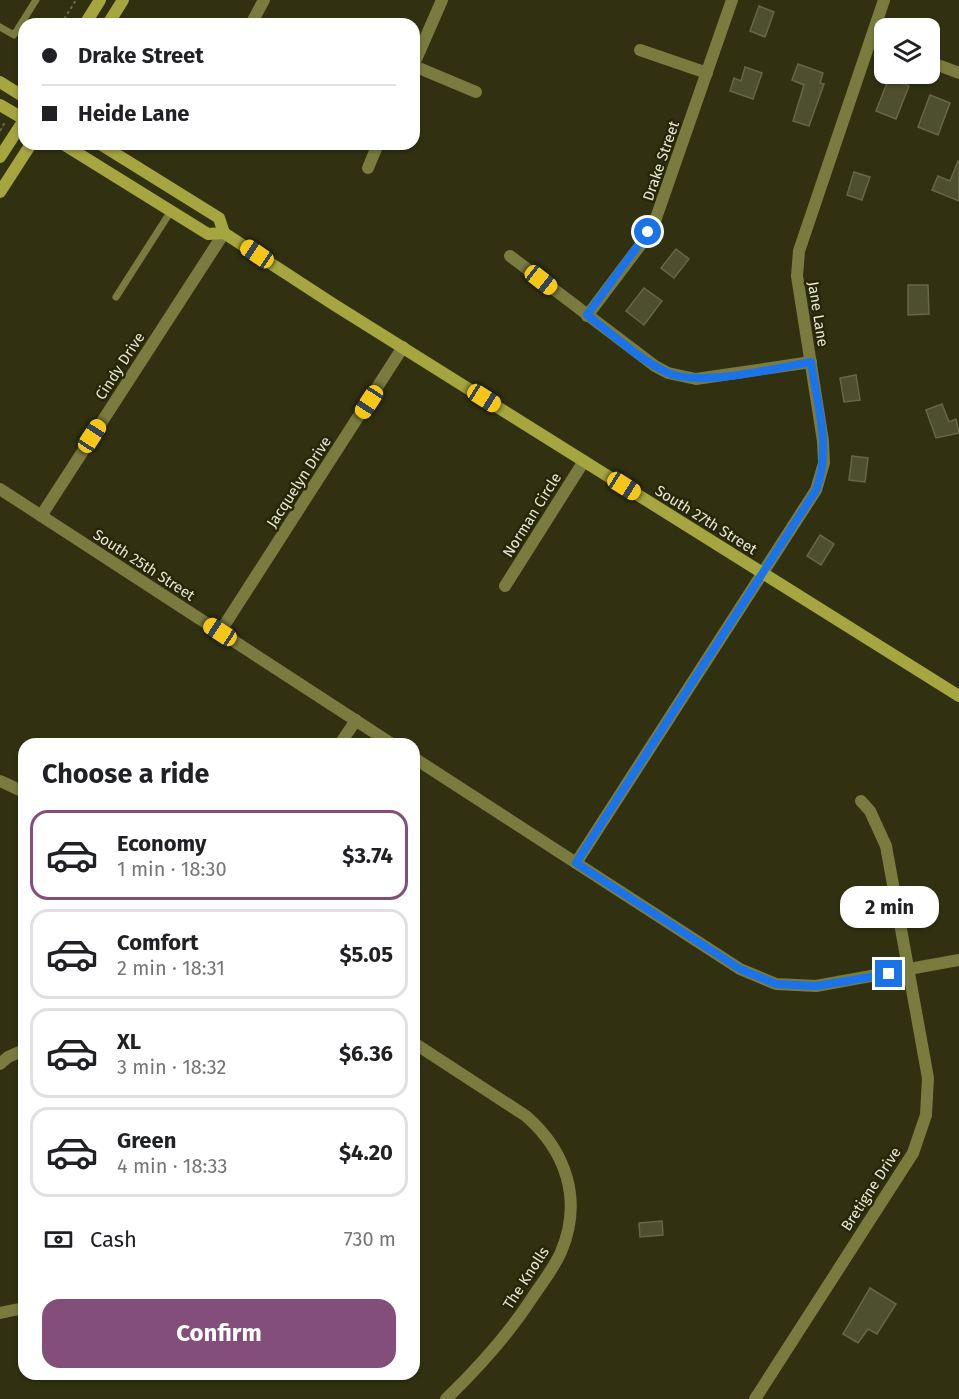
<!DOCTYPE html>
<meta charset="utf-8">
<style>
:root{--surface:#fff;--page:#f2f2f2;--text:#202124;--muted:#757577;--line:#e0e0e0;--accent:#834e7a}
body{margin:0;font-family:"Fira Sans",sans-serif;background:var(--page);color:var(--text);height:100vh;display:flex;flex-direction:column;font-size:22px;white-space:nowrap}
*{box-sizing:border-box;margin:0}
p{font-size:20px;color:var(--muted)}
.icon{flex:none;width:33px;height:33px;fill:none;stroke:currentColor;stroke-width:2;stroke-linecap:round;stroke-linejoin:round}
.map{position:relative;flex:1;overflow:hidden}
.sheet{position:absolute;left:18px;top:738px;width:402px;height:642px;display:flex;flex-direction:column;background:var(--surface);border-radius:18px;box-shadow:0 2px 4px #0004}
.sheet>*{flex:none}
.hud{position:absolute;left:18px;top:18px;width:402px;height:132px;border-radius:18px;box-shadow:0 2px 4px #0004;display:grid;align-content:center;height:132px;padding:0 24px;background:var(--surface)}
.fabs{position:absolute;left:874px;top:18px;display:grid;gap:12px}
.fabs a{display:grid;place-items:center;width:66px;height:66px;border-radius:12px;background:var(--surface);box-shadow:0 2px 4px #0004;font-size:30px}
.end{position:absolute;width:27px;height:27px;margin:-14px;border:8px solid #1a73e8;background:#fff;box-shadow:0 0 0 3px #fff}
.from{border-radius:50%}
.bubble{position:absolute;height:42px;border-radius:18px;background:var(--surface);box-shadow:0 2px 4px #0004;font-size:20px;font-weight:700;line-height:42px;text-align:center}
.car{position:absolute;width:18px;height:36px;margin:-18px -9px;border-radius:8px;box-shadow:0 0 4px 2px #0007;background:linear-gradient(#f5c518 24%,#345 0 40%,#f5c518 0 76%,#345 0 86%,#f5c518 0)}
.hud b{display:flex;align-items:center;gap:21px;height:57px;font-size:22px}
.hud b+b{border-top:2px solid var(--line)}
.hud i{width:15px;height:15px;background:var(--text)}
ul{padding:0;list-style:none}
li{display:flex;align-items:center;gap:18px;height:90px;margin:0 12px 9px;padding:0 12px;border:3px solid var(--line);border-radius:18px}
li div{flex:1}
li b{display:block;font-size:22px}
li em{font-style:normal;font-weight:700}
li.current{border-color:var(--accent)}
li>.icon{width:54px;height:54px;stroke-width:1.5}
h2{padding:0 24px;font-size:27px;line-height:72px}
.pay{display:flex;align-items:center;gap:15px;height:66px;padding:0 24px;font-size:22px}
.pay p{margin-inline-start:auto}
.cta{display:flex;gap:12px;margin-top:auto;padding:12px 24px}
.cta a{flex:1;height:69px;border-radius:18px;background:var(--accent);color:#fff;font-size:24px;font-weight:700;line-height:69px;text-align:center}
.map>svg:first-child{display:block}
.building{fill:#4e4f2f;stroke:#666747;stroke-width:1.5}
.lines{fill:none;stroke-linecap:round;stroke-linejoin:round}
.path{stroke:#68694e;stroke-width:2;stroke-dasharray:3 3;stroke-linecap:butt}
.service{stroke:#7a7c3f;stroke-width:7}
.minor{stroke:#7a7c3f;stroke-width:12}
.secondary{stroke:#a5a640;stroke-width:12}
.route{stroke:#1a73e8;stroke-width:8}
.labels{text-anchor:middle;stroke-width:5;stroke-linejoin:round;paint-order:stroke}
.street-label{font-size:15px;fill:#e7e8d6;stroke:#272708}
</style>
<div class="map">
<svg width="959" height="1399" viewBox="0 0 959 1399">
<rect width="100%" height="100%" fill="#313112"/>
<g class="building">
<polygon points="759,6 774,12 765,37 750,31"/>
<polygon points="798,64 823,73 820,83 824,84 809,126 793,121 804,85 792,80"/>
<polygon points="745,67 762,73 753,99 730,91 734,78 741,81"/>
<polygon points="889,78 909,86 896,119 876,111"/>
<polygon points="930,95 950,103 938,135 918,127"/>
<polygon points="958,161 959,161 959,201 932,190 938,176 950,181"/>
<polygon points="854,172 870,177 862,200 847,195"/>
<polygon points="676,249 689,259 674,278 661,268"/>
<polygon points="908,285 928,285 929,314 908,315"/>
<polygon points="644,288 662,301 644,325 626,311"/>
<polygon points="856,375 860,400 844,402 840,378"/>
<polygon points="942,404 949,422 956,419 959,433 936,438 926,410"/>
<polygon points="852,456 868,458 865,482 849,480"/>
<polygon points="820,535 834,544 821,565 807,556"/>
<polygon points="662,1221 663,1235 640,1237 639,1223"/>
<polygon points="870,1288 896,1304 877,1334 868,1329 858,1343 843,1334"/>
</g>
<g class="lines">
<g class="path">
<polyline points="61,24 76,0"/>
<polyline points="0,131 5,122"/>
</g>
<g class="service">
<polyline points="0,27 14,35 36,0"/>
<polyline points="116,297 171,211"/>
</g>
<g class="minor">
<polyline points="251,24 264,0"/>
<polyline points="871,39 885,44"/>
<polyline points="640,50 707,73"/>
<polyline points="930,62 959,73"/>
<polyline points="414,64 442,0"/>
<polyline points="414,66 476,92"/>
<polyline points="368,168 378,144"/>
<polyline points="510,256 655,366 668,373 696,379 811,362"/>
<polyline points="587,316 642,243 655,221 732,0"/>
<polyline points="0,489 392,744"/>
<polyline points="41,516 224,233"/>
<polyline points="505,586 584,461"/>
<polyline points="220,632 403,347"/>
<polyline points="340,744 356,720"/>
<polyline points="414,758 740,969 776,984 816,986 959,960"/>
<polyline points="0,781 24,792"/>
<polyline points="576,863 816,490 824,463 823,441 797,276 799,251 884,0"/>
<path d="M414,1043L526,1116C566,1151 583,1200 561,1252C554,1268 542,1283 532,1298C508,1335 478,1368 446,1399"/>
<polyline points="0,1064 8,1057 24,1050"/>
<polyline points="0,1313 24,1308"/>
<polyline points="755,1399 913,1153 926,1115 928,1078 886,846 870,811 861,801"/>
</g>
<g class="secondary">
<polyline points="85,24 100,0"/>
<polyline points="108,24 123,0"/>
<polyline points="0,82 24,97"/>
<polyline points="0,105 24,119"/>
<polyline points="63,144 208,234 224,233 333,304 959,696"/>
<polyline points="100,144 219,218 224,233"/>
<polyline points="0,157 24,120"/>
<polyline points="0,192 31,144"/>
</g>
</g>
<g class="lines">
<path class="route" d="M648,232L587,315C612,334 639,359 666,372C698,388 774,368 811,362C817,404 832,449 816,490L576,863L740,969L776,984L816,986L889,974"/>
</g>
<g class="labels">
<g class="street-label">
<text transform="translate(661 161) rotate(-71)" y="5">Drake Street</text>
<text transform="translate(818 314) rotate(81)" y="5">Jane Lane</text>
<text transform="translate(120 366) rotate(-57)" y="5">Cindy Drive</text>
<text transform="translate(299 482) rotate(-57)" y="5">Jacquelyn Drive</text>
<text transform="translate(532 515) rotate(-58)" y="5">Norman Circle</text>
<text transform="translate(706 520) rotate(32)" y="5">South 27th Street</text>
<text transform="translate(144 565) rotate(33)" y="5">South 25th Street</text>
<text transform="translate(871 1189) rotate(-57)" y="5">Bretigne Drive</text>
<text transform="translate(526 1278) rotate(-57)" y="5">The Knolls</text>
</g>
</g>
</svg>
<div class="fabs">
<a><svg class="icon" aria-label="layers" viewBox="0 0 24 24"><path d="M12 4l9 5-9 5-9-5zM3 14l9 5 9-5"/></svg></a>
</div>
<i class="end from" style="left:648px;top:232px"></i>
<i class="end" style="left:889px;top:974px"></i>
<div class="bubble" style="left:840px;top:886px;width:99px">2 min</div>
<i class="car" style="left:257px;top:254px;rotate:304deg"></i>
<i class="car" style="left:541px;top:280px;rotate:128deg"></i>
<i class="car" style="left:484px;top:398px;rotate:122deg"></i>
<i class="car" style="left:369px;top:402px;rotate:213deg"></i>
<i class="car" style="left:92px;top:436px;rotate:33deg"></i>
<i class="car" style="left:624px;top:486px;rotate:122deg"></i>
<i class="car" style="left:220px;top:632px;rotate:303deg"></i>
<div class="hud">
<b><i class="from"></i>Drake Street</b>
<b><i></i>Heide Lane</b>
</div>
<section class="sheet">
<h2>Choose a ride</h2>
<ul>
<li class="current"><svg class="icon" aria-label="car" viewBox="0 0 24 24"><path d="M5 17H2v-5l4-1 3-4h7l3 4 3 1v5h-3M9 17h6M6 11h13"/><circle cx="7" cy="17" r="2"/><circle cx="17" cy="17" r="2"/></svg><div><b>Economy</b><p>1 min · 18:30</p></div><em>$3.74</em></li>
<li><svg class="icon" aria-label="car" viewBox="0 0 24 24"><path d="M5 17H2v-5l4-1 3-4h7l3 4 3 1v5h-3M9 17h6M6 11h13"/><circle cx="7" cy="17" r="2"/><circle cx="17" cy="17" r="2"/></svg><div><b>Comfort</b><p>2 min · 18:31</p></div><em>$5.05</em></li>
<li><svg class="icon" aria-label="car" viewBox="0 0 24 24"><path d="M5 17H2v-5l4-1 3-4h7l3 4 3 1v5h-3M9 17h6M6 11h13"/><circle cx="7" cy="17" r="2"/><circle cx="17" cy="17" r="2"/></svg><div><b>XL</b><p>3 min · 18:32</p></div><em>$6.36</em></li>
<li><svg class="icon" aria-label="car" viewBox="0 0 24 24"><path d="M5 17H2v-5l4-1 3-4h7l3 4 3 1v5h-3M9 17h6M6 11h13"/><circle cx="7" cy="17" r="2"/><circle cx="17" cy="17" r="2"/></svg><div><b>Green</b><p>4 min · 18:33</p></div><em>$4.20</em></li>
</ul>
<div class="pay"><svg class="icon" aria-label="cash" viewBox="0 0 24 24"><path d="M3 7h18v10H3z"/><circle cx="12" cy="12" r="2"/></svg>Cash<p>730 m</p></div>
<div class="cta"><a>Confirm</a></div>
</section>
</div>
